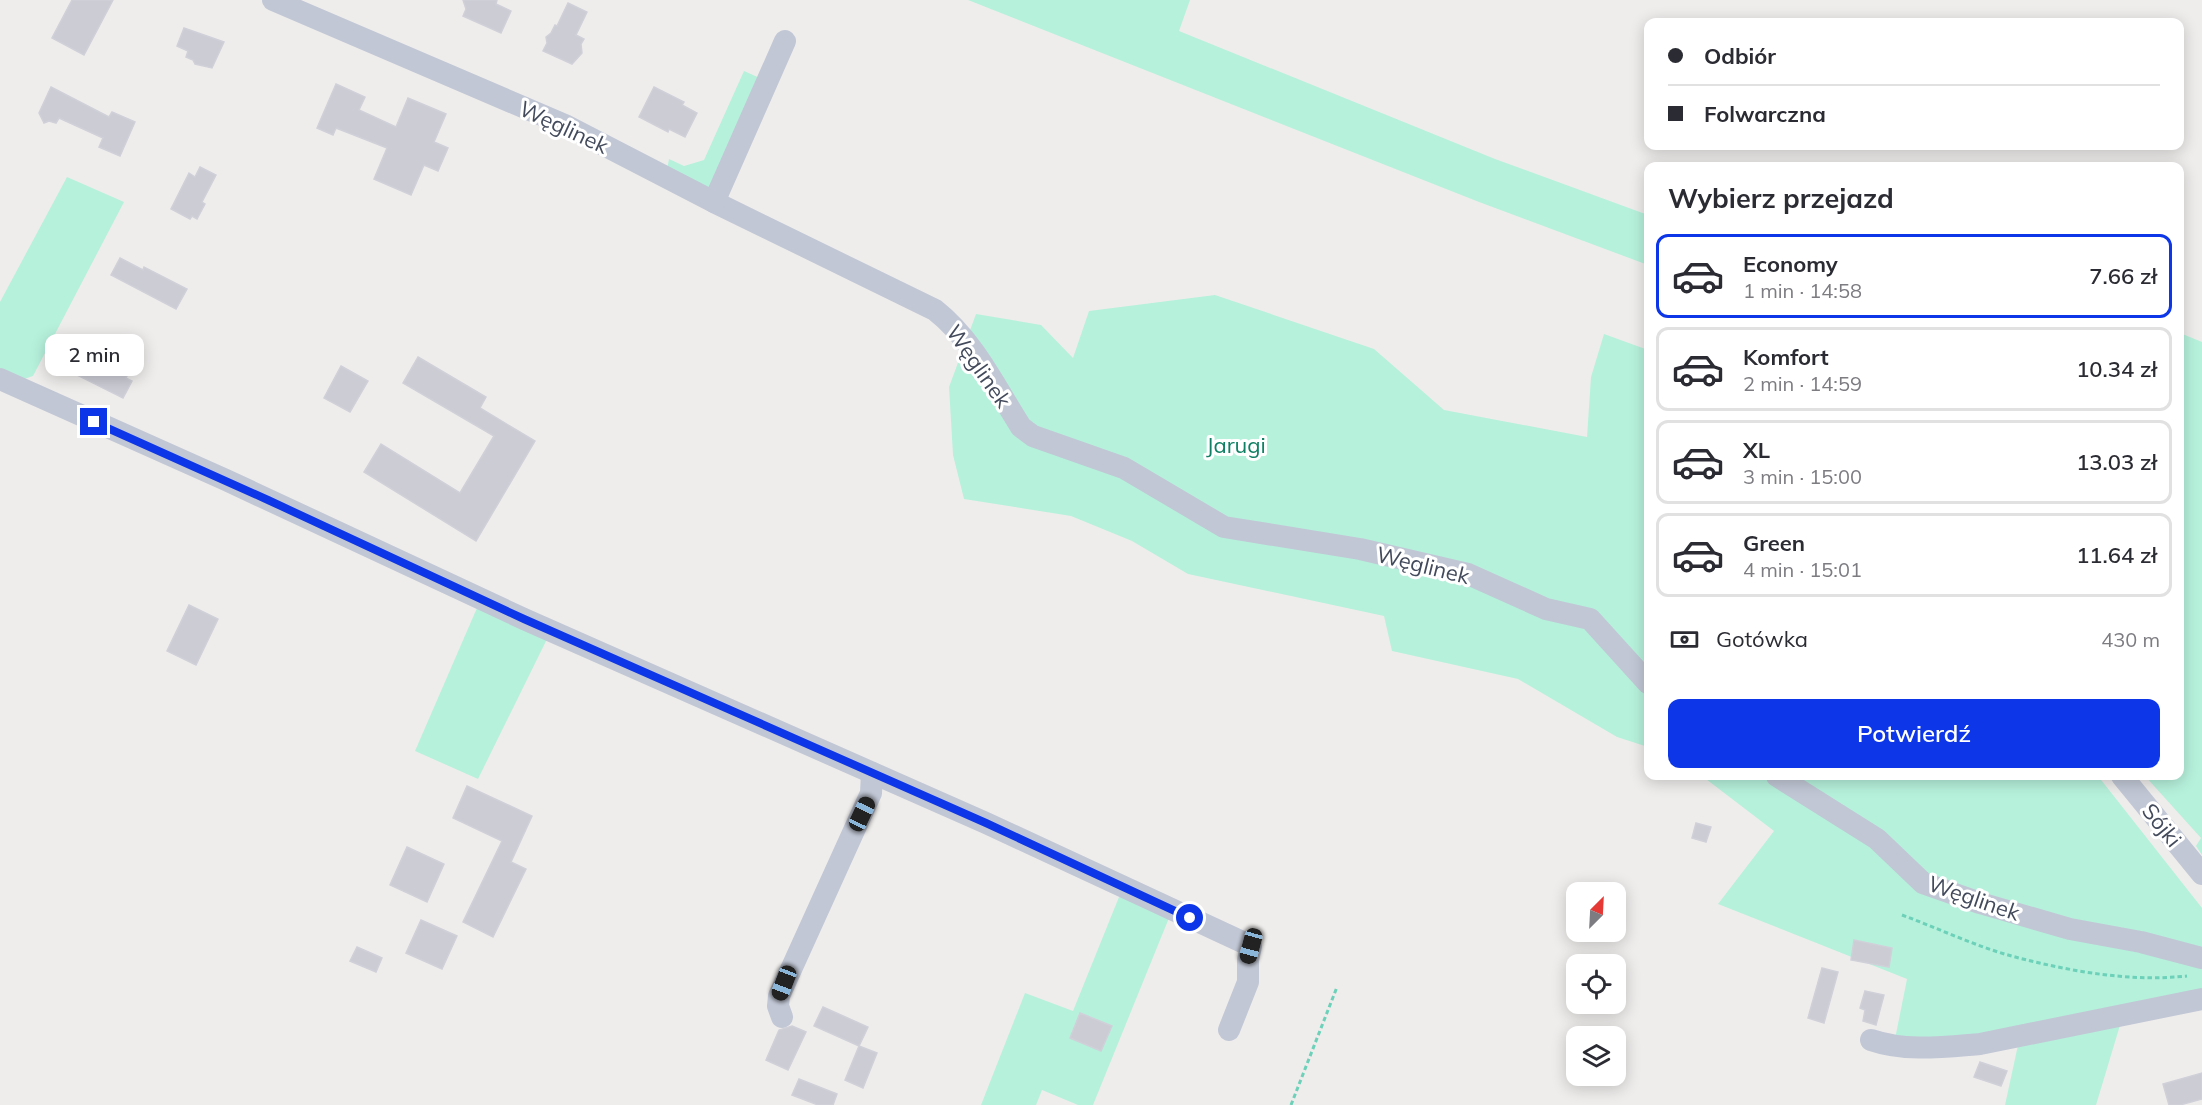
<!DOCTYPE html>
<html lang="pl">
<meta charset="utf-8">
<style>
:root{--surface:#fff;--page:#f7f7f7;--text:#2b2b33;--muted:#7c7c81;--line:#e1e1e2;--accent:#0d36e8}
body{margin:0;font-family:Mulish,sans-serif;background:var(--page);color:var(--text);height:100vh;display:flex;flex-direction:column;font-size:22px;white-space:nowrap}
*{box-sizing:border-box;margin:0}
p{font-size:20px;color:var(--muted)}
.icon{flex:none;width:33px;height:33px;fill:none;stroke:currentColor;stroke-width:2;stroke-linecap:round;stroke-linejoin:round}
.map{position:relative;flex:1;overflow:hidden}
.panel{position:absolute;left:1644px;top:162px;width:540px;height:618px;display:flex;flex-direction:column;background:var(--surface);border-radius:12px;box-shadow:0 3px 15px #0003}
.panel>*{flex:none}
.guide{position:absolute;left:1644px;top:18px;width:540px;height:132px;border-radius:12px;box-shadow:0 3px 15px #0003;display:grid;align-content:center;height:132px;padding:0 24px;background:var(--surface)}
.needle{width:39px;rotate:24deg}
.controls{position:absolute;left:1566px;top:882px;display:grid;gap:12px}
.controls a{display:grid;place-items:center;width:60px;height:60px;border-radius:12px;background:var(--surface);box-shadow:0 3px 15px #0003;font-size:30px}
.end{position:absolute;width:27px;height:27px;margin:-14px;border:8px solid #0d36e8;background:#fff;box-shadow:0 0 0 3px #fff}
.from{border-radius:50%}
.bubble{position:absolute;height:42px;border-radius:12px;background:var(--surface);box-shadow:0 3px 15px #0003;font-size:20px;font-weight:600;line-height:42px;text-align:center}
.car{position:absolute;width:18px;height:36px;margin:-18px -9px;border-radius:8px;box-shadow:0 0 4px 2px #0007;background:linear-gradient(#222 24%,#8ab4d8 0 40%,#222 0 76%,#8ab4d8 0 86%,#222 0)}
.guide b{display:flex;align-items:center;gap:21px;height:57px;font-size:22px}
.guide b+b{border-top:2px solid var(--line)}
.guide i{width:15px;height:15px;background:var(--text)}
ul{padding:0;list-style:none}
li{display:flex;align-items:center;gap:18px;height:84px;margin:0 12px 9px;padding:0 12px;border:3px solid var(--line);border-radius:12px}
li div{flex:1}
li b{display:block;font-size:22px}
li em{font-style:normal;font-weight:600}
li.on{border-color:var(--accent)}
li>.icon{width:54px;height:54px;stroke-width:1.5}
h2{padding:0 24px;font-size:27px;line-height:72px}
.pay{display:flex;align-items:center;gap:15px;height:66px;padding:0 24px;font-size:22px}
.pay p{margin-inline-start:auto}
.button{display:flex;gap:12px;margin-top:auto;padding:12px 24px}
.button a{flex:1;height:69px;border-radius:12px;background:var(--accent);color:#fff;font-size:24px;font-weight:600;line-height:69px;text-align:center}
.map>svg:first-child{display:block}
.green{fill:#b6f1dc}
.building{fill:#ccccd5;stroke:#d0d0d9;stroke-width:1.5}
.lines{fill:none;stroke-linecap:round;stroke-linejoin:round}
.path{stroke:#6cd1b8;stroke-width:3;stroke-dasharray:4.5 3;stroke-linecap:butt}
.minor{stroke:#c1c7d5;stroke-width:22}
.route{stroke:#0d36e8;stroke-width:8}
.labels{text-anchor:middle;stroke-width:6;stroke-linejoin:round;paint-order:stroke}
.street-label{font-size:22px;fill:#434a5b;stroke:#fff}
.park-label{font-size:22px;fill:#108064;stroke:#fff}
</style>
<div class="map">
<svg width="2202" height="1105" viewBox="0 0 2202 1105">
<rect width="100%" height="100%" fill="#efedec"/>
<g class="green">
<polygon points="968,0 1190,0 1179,31 1495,159 1648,215 1648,265 1479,202"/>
<polygon points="744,71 762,79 711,192 667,170 669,159 684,166 704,160"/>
<polygon points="67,177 124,202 33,376 21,380 0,371 0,302"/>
<polygon points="1215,295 1374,349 1444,410 1587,437 1591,377 1604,334 1648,350 1648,747 1617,737 1518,679 1392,651 1384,616 1188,574 1132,541 1071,516 964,499 953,455 949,387 976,314 1041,325 1073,358 1089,311"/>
<polygon points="2180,333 2202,342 2202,855 2196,846 2201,838 2145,776 2180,776"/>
<polygon points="480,601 549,635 478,779 415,751"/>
<polygon points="1702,776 2098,776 2202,908 2202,991 1968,1040 1895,1039 1907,979 1718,904 1774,831"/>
<polygon points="1121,892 1171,913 1093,1105 1078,1105 1042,1090 1036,1105 981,1105 1025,993 1073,1011"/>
<polygon points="2121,1022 2096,1105 2005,1105 2018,1045"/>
</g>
<g class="building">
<polygon points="72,0 113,0 84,55 52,38"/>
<polygon points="463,0 497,0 496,4 511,11 501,33 463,16 466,9"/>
<polygon points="568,3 587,12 576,35 584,39 581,44 582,53 572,64 543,51 547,43 546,37 551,33 555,25 557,26"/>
<polygon points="184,28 224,42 212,68 195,64 193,60 186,57 188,51 177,46"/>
<polygon points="336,84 365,97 359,110 396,127 408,98 446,114 434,142 448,148 438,171 424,165 411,195 374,179 387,148 336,128 333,135 317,128"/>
<polygon points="51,87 109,117 112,112 135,122 120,156 99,147 103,138 59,118 56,123 49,121 44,123 39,113"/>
<polygon points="654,87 684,102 682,105 697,113 685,137 669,129 668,132 639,117"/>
<polygon points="200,167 216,175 202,202 205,204 197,219 192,216 190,219 171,209 189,173 195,177"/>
<polygon points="120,258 143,270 144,267 187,289 176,309 111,275"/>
<polygon points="77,351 113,369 121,354 135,361 126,378 132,381 123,398 67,370"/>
<polygon points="418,357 486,397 480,408 535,441 476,541 364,472 381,444 460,493 494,436 403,383"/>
<polygon points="341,366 368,381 350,412 324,398"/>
<polygon points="189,605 218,619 196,665 167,651"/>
<polygon points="467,786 532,816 511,862 526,869 493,937 463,922 502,841 453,818"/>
<polygon points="1696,823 1711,827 1706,842 1692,838"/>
<polygon points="407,847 444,864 427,902 390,885"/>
<polygon points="421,920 457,936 442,969 406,953"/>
<polygon points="1854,940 1892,948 1889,967 1851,960"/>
<polygon points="357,947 382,958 376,972 350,961"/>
<polygon points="1822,968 1838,972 1824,1023 1808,1018"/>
<polygon points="1865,991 1884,995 1876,1025 1863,1021 1865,1010 1860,1008"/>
<polygon points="823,1007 868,1027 859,1046 814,1026"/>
<polygon points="1080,1013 1112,1026 1101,1051 1070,1038"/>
<polygon points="792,1026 806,1032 788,1070 766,1060 779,1030"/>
<polygon points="859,1046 877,1053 863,1088 845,1080"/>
<polygon points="1980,1062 2007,1071 2001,1086 1974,1077"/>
<polygon points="2202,1073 2202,1099 2180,1105 2169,1105 2163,1084"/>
<polygon points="799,1079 837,1094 833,1105 818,1105 792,1095"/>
</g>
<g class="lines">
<g class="path">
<path d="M1902,915C1940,929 1979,948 2019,958C2074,972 2131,982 2187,976"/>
<polyline points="1291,1105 1337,987"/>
</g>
<g class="minor">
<path d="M273,0L565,125L714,202L935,310C973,340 995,386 1021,427L1033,436L1124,468L1224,527L1360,549L1468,574L1546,609L1590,619L1648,683"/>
<polyline points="714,202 785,41"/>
<polyline points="0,379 226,480 524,619 986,823 1251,946 1248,960 1248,982 1229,1030"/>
<polyline points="1777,776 1877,839 1923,883 1980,903 2070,929 2141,942 2202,958"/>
<polyline points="2122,776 2202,874"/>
<polyline points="782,1017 778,1006 779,996 871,793 872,773"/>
<path d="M1871,1040C1906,1052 1943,1047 1980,1044L2202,999"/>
</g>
</g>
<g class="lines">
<polyline class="route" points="94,422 268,500 524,619 986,823 1190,918"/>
</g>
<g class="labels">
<g class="street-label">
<text transform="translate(564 127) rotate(25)" y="8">Węglinek</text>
<text transform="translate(979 366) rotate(55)" y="8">Węglinek</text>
<text transform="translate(1423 565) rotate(14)" y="8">Węglinek</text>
<text transform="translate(2162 825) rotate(51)" y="8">Sójki</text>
<text transform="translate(1974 898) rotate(19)" y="8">Węglinek</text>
</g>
<g class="park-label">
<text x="1236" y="453">Jarugi</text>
</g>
</g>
</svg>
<div class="controls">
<a><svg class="needle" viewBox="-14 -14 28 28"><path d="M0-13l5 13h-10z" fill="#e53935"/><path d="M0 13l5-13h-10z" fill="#7c7c81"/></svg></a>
<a><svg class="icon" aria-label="locate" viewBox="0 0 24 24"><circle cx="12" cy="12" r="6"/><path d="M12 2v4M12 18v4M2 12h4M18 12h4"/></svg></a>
<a><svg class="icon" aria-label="layers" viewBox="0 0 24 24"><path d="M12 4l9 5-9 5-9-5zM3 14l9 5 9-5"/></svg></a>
</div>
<i class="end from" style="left:1190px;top:918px"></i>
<i class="end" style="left:94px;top:422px"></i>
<div class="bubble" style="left:45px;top:334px;width:99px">2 min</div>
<i class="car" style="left:862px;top:814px;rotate:25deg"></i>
<i class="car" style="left:1251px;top:946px;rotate:195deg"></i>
<i class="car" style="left:784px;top:983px;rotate:201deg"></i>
<div class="guide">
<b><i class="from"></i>Odbiór</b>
<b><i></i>Folwarczna</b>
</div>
<section class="panel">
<h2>Wybierz przejazd</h2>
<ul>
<li class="on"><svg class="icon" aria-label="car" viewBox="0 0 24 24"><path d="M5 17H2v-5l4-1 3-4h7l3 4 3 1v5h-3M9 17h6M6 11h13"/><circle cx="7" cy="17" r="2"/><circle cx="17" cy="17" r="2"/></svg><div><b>Economy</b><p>1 min · 14:58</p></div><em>7.66 zł</em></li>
<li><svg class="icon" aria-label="car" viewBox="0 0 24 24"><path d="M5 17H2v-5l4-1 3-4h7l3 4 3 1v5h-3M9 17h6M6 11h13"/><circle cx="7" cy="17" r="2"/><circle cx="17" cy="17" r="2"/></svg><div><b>Komfort</b><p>2 min · 14:59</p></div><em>10.34 zł</em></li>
<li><svg class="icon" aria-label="car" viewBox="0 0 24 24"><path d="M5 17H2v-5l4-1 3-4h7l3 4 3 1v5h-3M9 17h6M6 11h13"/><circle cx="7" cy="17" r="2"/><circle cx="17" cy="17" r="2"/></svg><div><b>XL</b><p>3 min · 15:00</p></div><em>13.03 zł</em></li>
<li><svg class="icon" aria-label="car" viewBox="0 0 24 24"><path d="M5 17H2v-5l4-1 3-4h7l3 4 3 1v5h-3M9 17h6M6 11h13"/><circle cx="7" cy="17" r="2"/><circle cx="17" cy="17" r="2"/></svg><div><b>Green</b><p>4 min · 15:01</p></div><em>11.64 zł</em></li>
</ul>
<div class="pay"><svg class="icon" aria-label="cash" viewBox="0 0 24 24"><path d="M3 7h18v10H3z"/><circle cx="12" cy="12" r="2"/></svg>Gotówka<p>430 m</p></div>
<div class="button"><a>Potwierdź</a></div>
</section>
</div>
